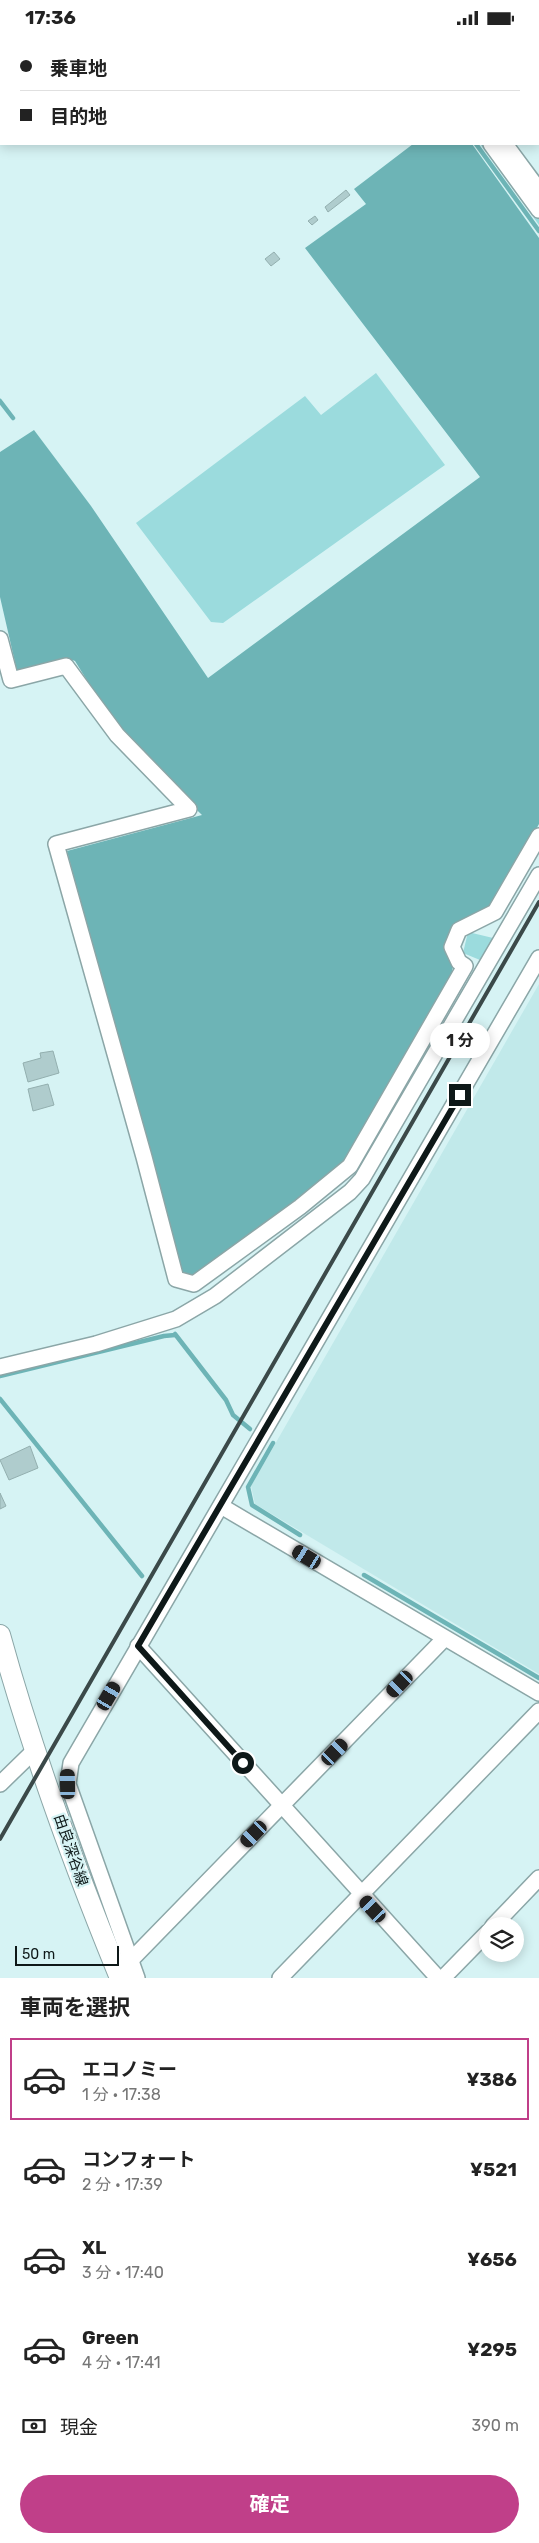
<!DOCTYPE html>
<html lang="ja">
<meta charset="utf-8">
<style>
:root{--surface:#fff;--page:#f6f6f6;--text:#222;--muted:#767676;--line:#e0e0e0;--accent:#c03f89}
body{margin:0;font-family:Rubik,"Noto Sans JP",sans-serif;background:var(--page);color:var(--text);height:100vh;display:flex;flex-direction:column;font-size:19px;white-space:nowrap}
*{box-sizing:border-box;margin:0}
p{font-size:16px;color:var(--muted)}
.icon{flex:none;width:28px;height:28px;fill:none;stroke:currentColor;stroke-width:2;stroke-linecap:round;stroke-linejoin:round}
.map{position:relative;height:1943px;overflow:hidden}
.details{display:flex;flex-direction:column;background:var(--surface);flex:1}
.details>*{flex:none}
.banner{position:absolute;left:0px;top:0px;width:540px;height:110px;box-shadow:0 2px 12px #0003;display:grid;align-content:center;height:110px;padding:0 20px;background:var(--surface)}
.buttons{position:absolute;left:479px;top:1882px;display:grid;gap:10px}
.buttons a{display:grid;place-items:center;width:45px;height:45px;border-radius:50%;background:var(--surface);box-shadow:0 2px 12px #0003;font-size:25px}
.scale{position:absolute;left:15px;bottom:12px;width:104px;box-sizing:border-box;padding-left:5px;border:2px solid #0e1818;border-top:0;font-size:14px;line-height:18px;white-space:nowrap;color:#0e1818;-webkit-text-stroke:4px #d6f3f4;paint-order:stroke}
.end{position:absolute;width:22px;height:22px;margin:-11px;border:6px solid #0e1818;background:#fff;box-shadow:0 0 0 2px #fff}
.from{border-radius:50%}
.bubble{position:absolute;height:35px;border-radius:18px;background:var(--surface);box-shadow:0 2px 12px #0003;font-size:16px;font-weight:700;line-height:35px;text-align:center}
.car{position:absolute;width:15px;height:30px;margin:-15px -8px;border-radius:6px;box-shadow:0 0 4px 1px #0007;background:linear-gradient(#222 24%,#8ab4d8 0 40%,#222 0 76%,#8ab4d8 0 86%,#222 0)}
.banner b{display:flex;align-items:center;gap:18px;height:48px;font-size:19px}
.banner b+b{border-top:1px solid var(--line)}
.banner i{width:12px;height:12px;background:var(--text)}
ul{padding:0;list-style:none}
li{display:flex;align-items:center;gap:15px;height:82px;margin:0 10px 8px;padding:0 10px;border:2px solid transparent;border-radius:0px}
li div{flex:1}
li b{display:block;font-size:19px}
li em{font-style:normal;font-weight:700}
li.selected{border-color:var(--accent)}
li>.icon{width:45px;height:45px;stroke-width:1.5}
h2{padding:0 20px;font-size:22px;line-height:60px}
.pay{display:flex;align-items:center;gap:12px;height:55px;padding:0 20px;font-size:19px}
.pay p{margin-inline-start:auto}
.action{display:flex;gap:10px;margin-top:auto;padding:10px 20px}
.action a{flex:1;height:58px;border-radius:30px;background:var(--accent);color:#fff;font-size:20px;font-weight:700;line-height:58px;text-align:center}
.status{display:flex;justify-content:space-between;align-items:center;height:35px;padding:0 25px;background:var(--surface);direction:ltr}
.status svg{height:14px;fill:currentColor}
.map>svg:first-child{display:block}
.built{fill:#c1e9ea}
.green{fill:#9bdbdd}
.water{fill:#6db4b6}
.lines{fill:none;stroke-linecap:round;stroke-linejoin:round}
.stream{stroke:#6db4b6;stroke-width:4.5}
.building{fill:#afcccd;stroke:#93afaf}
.minor-casing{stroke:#8ba6a7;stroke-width:18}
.major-casing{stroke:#8ba6a7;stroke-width:22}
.minor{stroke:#fff;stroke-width:15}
.major{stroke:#fff;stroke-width:20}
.rail{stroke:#3b4949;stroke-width:4}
.route{stroke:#0e1818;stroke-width:6}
.labels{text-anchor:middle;stroke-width:4.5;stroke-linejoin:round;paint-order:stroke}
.street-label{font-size:15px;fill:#0e1818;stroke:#d6f3f4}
</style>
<div class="status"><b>17:36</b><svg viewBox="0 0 49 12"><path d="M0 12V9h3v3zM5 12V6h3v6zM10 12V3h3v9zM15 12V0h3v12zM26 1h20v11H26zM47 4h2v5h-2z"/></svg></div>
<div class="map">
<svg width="539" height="1943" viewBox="0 0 539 1943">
<rect width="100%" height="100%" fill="#d6f3f4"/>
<polygon class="built" points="539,949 539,1639 255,1469 251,1451"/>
<g class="green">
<polygon points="480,109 486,109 539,181 539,190"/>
<polygon points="376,338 445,430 223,588 211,587 136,488 305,361 321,380"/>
<polygon points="468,897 493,903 480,925 463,918"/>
</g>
<polygon class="water" points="413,109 472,109 539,203 539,789 491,874 458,891 448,918 453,931 450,949 346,1129 194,1245 179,1241 67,816 202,780 122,702 75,626 67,623 17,636 0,562 0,417 34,395 91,471 208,643 480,442 305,213 366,169 354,154"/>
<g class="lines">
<g class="stream">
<polyline points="410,0 411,1"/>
<polyline points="476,109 539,196"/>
<polyline points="0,366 13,383"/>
<polyline points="175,1299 226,1365 233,1380 250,1394"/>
<polyline points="0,1341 164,1301 175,1300"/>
<polyline points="0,1364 142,1541"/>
<polyline points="273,1408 248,1452 252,1470 300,1500"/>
<polyline points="364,1540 539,1643"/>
</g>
</g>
<g class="building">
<polygon points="346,155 350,160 328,177 325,172"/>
<polygon points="315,181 318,185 312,190 308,186"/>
<polygon points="274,217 280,224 271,231 265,224"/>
<polygon points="53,1016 59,1038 28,1047 23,1028 41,1023 40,1018"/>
<polygon points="48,1049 54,1070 33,1076 28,1054"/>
<polygon points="30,1411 38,1433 9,1445 0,1425"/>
<polygon points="0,1458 6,1471 0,1474"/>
</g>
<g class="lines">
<defs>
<g id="minor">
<polyline points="425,0 426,1"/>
<polyline points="44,1 46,0"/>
<polyline points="0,35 1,34"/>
<polyline points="491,109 539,175"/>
<polyline points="505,109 539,155"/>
<polyline points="0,604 11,645 66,631 117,700 189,774 56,809 144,1122 176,1244 194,1249 300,1172 350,1131 465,931 459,927 452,912 459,895 495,877 539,801"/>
<polyline points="0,1332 96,1309 176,1284 215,1261 350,1157 362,1144 539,840"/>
<polyline points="221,1471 539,1658"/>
<polyline points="138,1611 438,1943"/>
<polyline points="0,1749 36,1714"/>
<polyline points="493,1891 539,1843"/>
<polyline points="130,1926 444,1604"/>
<polyline points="137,1943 68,1749 71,1728 539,923"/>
<polyline points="280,1943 539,1676"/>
<polyline points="443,1943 488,1897"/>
</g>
<path id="major" d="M0,1600C32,1716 74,1831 120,1943"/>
</defs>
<use href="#minor" class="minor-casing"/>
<use href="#major" class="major-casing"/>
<use href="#minor" class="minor"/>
<use href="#major" class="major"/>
<polyline class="rail" points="0,1804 539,867"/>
</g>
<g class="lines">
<polyline class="route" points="243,1728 138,1611 460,1060"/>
</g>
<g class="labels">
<g class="street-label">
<text transform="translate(71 1815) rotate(71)" y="5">由良深谷線</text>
</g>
</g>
</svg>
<div class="buttons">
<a><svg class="icon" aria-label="layers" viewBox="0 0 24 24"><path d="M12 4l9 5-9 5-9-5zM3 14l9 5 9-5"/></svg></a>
</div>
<div class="scale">50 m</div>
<i class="end from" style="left:243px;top:1728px"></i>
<i class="end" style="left:460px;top:1060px"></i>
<div class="bubble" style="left:430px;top:988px;width:60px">1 分</div>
<i class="car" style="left:307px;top:1522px;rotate:301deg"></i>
<i class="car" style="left:400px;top:1649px;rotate:224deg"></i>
<i class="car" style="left:109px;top:1661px;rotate:30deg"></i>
<i class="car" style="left:335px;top:1717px;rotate:44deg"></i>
<i class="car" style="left:68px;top:1749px;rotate:359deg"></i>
<i class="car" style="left:254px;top:1799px;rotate:224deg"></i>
<i class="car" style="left:373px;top:1874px;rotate:317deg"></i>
<div class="banner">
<b><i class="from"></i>乗車地</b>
<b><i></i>目的地</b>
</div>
</div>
<section class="details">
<h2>車両を選択</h2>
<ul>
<li class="selected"><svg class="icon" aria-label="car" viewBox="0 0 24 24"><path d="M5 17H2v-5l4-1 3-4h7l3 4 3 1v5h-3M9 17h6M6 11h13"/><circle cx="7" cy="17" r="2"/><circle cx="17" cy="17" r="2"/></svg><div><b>エコノミー</b><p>1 分 · 17:38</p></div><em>¥386</em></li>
<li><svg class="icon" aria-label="car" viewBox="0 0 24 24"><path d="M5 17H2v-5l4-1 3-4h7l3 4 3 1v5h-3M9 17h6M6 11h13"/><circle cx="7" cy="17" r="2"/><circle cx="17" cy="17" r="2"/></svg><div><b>コンフォート</b><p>2 分 · 17:39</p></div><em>¥521</em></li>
<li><svg class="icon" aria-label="car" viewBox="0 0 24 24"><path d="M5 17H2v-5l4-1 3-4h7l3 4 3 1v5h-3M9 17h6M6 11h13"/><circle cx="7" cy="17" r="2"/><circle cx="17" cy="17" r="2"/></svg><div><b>XL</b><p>3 分 · 17:40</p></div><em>¥656</em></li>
<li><svg class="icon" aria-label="car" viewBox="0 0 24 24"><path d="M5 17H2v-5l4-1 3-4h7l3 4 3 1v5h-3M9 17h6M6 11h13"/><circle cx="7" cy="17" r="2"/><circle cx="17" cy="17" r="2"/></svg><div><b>Green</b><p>4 分 · 17:41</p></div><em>¥295</em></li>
</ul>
<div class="pay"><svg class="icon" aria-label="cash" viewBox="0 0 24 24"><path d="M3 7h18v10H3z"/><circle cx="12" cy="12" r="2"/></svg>現金<p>390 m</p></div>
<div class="action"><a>確定</a></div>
</section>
